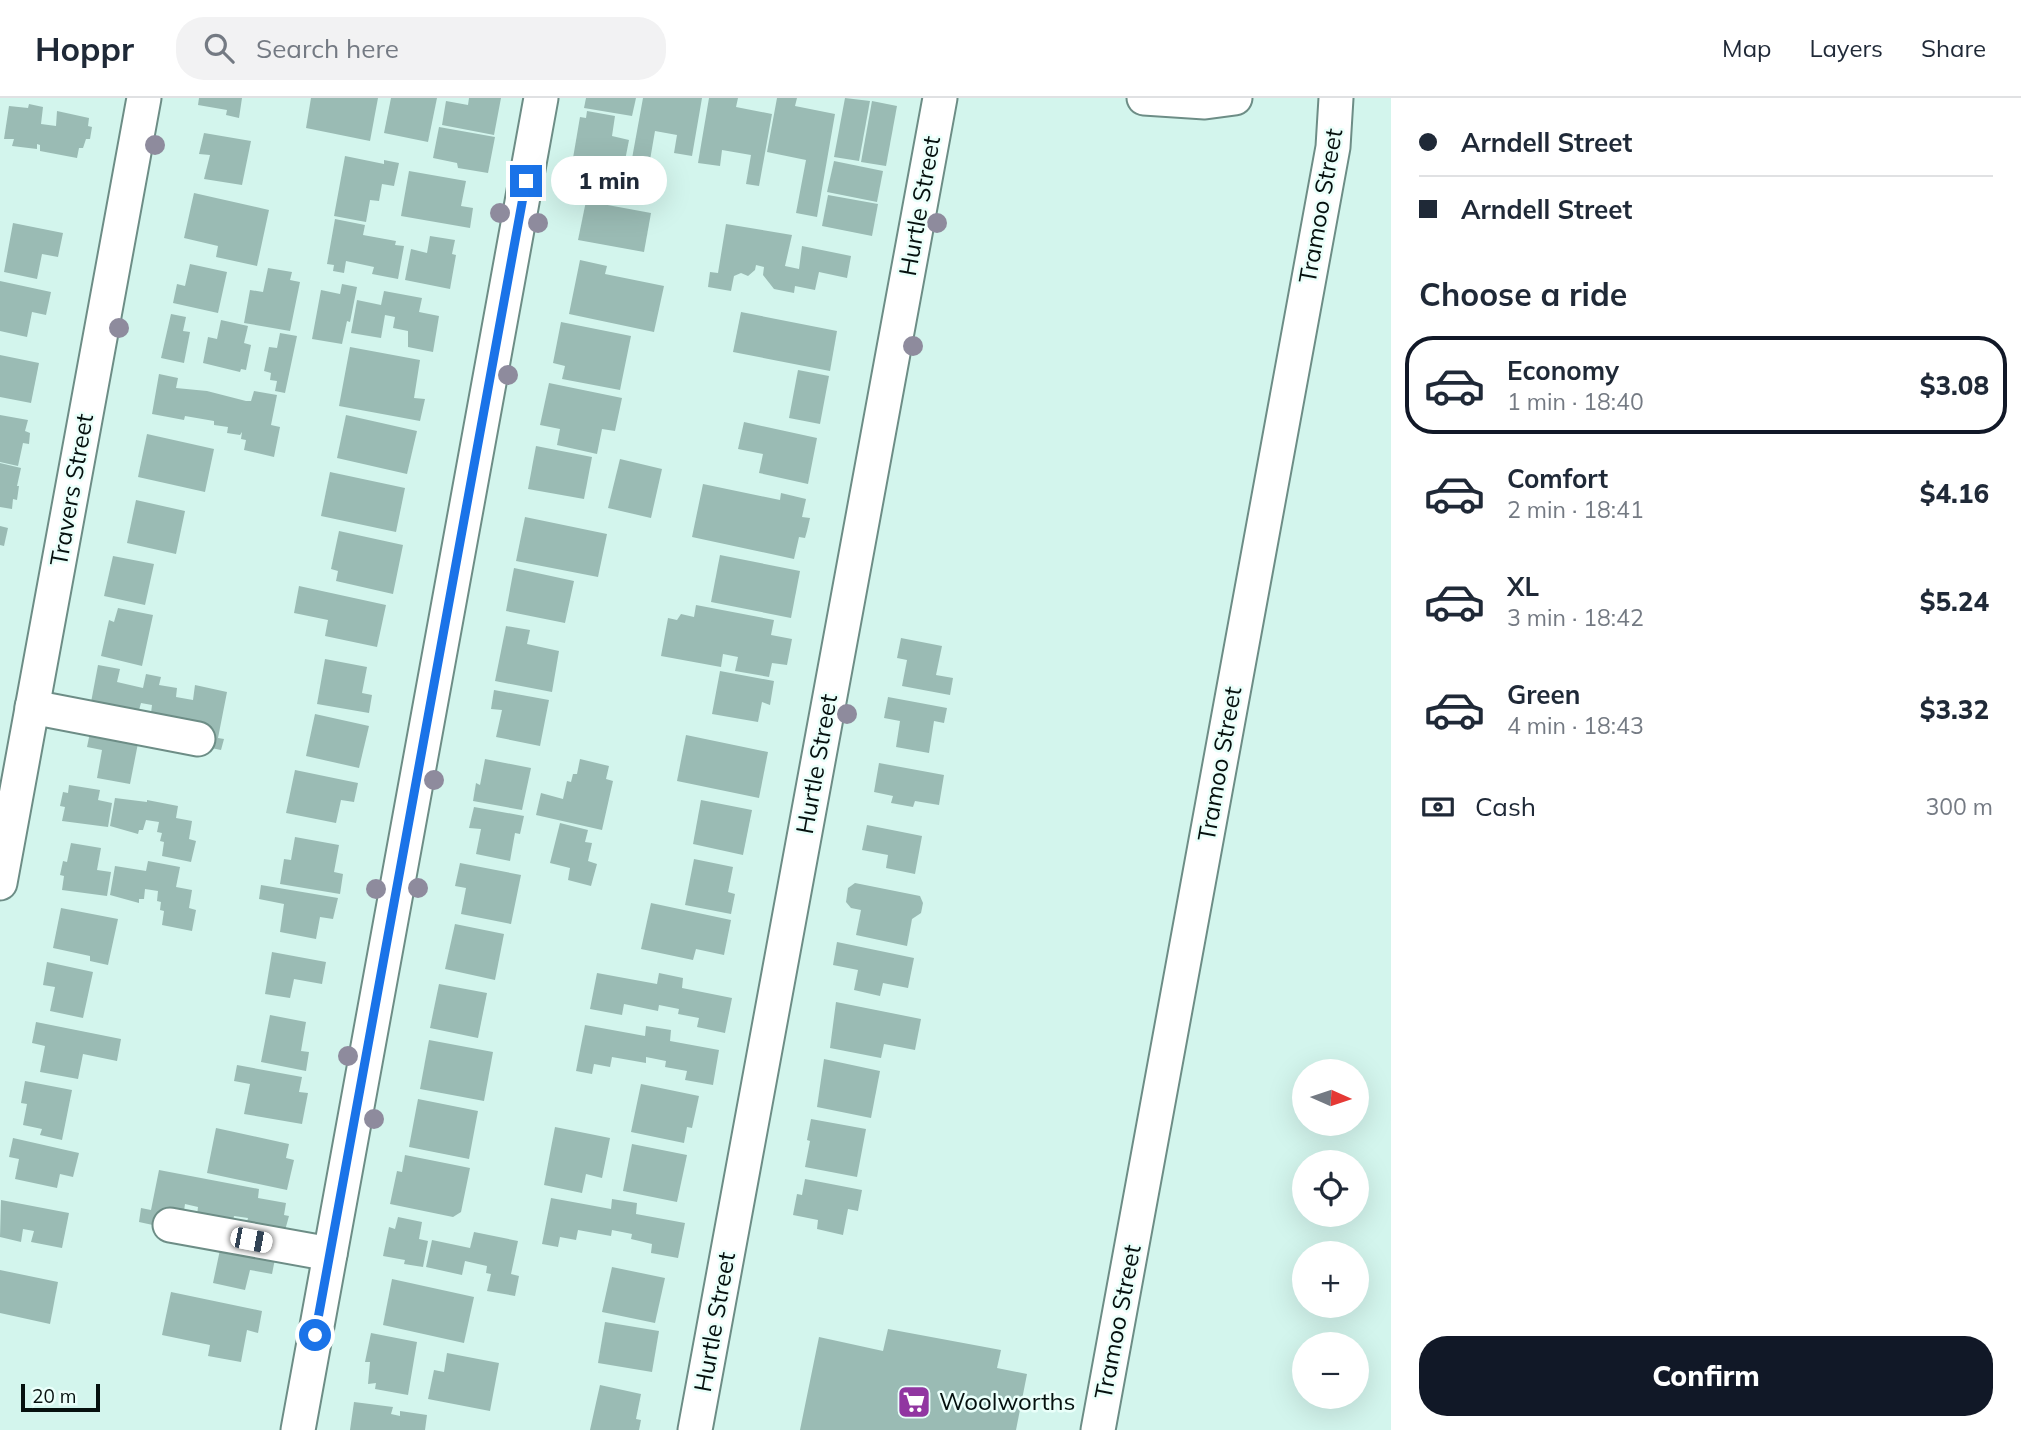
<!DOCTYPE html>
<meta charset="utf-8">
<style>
:root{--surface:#fff;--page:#f2f2f3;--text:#1f2937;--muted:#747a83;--line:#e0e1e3;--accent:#111827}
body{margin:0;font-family:Mulish,sans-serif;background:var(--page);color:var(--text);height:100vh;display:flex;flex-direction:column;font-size:26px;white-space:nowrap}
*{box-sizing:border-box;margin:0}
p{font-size:23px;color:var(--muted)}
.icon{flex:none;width:38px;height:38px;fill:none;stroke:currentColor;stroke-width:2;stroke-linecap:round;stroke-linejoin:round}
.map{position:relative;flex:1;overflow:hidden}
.side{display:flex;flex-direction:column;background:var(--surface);width:630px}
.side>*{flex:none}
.top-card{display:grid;align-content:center;height:154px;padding:0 28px;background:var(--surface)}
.needle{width:46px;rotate:93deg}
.buttons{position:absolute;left:1292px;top:961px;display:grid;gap:14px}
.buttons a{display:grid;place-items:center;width:77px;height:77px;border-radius:50%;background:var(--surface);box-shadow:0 7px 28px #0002;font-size:35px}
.scale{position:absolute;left:21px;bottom:18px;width:79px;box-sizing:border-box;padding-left:7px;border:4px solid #05100e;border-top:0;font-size:19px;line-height:24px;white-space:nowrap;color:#05100e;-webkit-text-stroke:5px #eafffa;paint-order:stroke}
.end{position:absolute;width:32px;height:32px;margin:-16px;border:9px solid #1a73e8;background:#fff;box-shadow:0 0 0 4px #fff}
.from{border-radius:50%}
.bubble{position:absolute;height:49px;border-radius:24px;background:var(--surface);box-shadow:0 7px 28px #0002;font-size:23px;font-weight:800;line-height:49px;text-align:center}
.car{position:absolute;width:21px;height:42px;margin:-21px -10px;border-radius:9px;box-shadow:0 0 5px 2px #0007;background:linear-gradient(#fff 24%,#345 0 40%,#fff 0 76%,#345 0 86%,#fff 0)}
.top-card b{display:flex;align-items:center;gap:24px;height:66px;font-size:26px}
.top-card b+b{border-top:2px solid var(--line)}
.top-card i{width:18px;height:18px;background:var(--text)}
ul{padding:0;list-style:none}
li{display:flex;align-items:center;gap:21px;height:98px;margin:0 14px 10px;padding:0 14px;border:4px solid transparent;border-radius:28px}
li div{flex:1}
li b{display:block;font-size:26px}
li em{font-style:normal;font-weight:800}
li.on{border-color:var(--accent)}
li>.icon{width:63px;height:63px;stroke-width:1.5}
h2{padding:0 28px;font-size:32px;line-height:84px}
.pay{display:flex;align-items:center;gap:18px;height:77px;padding:0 28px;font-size:26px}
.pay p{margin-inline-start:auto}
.primary-button{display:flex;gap:14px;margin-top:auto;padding:14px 28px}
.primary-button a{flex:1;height:80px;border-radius:28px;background:var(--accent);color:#fff;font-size:28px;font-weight:800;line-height:80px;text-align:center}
header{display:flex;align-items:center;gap:42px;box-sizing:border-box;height:98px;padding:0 35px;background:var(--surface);border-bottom:2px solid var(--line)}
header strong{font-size:33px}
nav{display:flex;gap:38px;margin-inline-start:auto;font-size:24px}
.search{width:490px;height:63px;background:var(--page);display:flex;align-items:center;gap:18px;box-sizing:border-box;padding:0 24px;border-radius:28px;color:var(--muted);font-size:26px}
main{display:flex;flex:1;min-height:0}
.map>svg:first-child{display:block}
.building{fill:#9abbb4}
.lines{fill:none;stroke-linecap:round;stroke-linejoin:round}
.minor-casing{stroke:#6d8d86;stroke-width:37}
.minor{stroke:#fff;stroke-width:33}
.tree{fill:#8e8b9d}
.route{stroke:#1a73e8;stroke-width:9}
.labels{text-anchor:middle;stroke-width:5;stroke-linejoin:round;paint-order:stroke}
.street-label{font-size:24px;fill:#05100e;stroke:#eafffa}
.poi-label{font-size:24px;fill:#05100e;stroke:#eafffa;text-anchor:start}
</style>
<header>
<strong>Hoppr</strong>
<div class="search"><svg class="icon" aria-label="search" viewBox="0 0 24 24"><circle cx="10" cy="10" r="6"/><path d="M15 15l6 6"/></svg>Search here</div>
<nav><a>Map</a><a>Layers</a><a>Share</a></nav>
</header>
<main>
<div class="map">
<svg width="1391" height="1332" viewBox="0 0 1391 1332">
<rect width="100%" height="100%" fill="#d3f5ed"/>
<g class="building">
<polygon points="199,0 242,0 239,20 226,17 227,12 198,7"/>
<polygon points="311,0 378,0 370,43 306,30"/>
<polygon points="391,0 437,0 428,44 384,35"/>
<polygon points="469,0 501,0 494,37 442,27 446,3 468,7"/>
<polygon points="586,0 636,0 632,18 584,10"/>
<polygon points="643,0 702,0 692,58 674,55 677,37 655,33 645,91 627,88"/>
<polygon points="709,0 738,0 736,9 772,16 759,88 746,86 751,57 722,52 720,68 698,65"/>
<polygon points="777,0 797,0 795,8 835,16 817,119 796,115 806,62 767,54"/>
<polygon points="845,0 870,3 859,63 834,59"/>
<polygon points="872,3 897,8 886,68 861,64"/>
<polygon points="29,6 43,9 41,26 56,28 57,13 89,20 88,28 92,29 90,41 86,41 83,50 79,50 77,60 40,53 40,47 37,46 37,51 12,48 14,41 4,41 9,8 28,10"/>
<polygon points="587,13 615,18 612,38 629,42 621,83 605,80 603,90 567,83 569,74 565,73 568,59 573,60 580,19 586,20"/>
<polygon points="439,29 495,39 488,75 458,70 457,65 433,60"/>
<polygon points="204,35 251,43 242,87 204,81 210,57 199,56"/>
<polygon points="345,58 384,66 384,62 399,65 394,88 382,86 379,103 370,102 366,124 334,118"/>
<polygon points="834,63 883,73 877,104 827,94"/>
<polygon points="409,73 466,83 461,108 473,110 470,130 401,118"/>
<polygon points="194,95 269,112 257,168 216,159 218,148 184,140"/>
<polygon points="828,97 878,106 872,138 822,128"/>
<polygon points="586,103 651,115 644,154 578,142"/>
<polygon points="335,121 365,127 363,137 396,143 395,147 404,148 398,181 372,176 374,169 346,163 344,175 333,173 334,167 327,166"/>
<polygon points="13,125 63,135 58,159 42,156 37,181 4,174"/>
<polygon points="726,126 792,137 785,168 799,171 802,148 851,158 847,180 819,174 815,192 795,188 794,195 774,191 763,177 764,169 756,167 755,172 748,178 741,175 734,178 731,193 708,189 710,174 718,175"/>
<polygon points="430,138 455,142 452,156 456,157 450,191 405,182 411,151 427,155"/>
<polygon points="580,162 607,168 605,176 664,188 654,234 569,216"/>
<polygon points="190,166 227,174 218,215 173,205 177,186 185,188"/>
<polygon points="268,170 292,174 290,182 300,184 290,233 244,225 250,192 263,194"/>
<polygon points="0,183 51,194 46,217 32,214 27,239 0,233"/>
<polygon points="342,186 357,189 350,224 347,223 342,246 312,241 321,192 340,196"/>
<polygon points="384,193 422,200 419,214 439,218 433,254 408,249 408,233 393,230 395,219 385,217 381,240 351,235 357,202 381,207"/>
<polygon points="741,214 837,233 830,273 733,254"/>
<polygon points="171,216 186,219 183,233 190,234 184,265 161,260"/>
<polygon points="221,222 248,228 244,245 251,247 246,272 241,271 240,274 203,265 208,239 217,241"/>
<polygon points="561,224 631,238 620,292 562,281 565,268 553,265"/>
<polygon points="280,235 297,238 285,295 275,293 277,283 270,282 271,275 264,273 269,249 277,250"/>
<polygon points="350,249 420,262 414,300 425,301 420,323 339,308"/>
<polygon points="0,257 39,265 31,305 0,299"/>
<polygon points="798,272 829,278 820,326 789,320"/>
<polygon points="159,276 178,280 176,290 207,293 246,303 251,303 254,293 277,297 271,327 280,329 274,359 244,352 246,342 241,341 242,334 240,337 227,335 228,329 214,327 214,323 185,318 184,322 152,316"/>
<polygon points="549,285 622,300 615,333 602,331 597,356 557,347 560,331 540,327"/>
<polygon points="0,317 28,322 25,333 30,335 29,346 23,345 18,368 0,364"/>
<polygon points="346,317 417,333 407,376 337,360"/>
<polygon points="744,324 817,340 808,386 759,375 763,356 738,351"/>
<polygon points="147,336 214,351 205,394 138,379"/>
<polygon points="536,348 592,359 584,401 528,391"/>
<polygon points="620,361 662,371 651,420 608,410"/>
<polygon points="0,365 21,370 17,388 19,388 17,402 13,401 12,411 0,409"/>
<polygon points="330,374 405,390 396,434 321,418"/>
<polygon points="703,386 780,402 781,395 806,401 802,419 810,420 807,433 805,440 799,439 794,461 692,439"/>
<polygon points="136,402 185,413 176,456 127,445"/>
<polygon points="525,419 607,436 598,479 516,463"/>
<polygon points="0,428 8,430 4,448 0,447"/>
<polygon points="339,433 403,447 393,496 336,483 338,473 331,471"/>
<polygon points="720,457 800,473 791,520 711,504"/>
<polygon points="113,458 154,466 145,507 104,498"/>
<polygon points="514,470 574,483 565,525 506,513"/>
<polygon points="299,488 386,507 377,549 325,538 328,522 294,515"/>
<polygon points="696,507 774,522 771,537 792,541 787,567 772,565 769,579 735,573 738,559 723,556 721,569 661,558 668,520 677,522 681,516 694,519"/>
<polygon points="118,510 153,517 142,568 101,558 109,522 114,524"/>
<polygon points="506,528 530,532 527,546 559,553 552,594 495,583"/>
<polygon points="901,540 942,548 936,577 953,580 950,597 902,588 907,562 897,560"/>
<polygon points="325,561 367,569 362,595 372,597 369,615 317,606"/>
<polygon points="98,567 120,571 117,584 143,590 146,576 161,579 159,587 177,590 176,599 193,602 195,587 227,594 218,640 224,641 221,652 201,648 154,622 151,615 152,607 141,605 139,612 125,610 123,618 89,615"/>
<polygon points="720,573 774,583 770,607 762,604 758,624 712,616"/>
<polygon points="494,592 549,602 540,648 496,639 502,612 491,611"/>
<polygon points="888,599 947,610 944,625 934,623 929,655 896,649 900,623 884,620"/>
<polygon points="315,616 369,628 359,670 306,658"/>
<polygon points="91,630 139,640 130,686 97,680 102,652 87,649"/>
<polygon points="686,637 768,654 759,700 677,683"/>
<polygon points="485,661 531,670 522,712 473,703 476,685 480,687"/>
<polygon points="580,661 609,668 606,681 613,683 602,732 536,717 541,695 563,701 567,683 571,684 573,676 577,676"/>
<polygon points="879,665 944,677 939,707 915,703 913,709 891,705 893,698 874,694"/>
<polygon points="295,672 358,685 354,704 341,702 336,725 286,715"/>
<polygon points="69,687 100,692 98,702 112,705 108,729 62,723 65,709 60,708 63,694 68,695"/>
<polygon points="115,700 147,704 147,702 178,708 176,720 192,723 189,741 196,743 191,764 162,758 164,744 160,743 162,735 157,734 159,724 146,722 143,732 139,732 138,736 110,728"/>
<polygon points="701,702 752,712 743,757 693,746"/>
<polygon points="474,709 524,718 520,736 515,735 510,763 476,756 481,731 469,730"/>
<polygon points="560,725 588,732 585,744 592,745 588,763 597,766 591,788 568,782 570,770 550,765"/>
<polygon points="867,727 922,738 915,776 886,770 888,757 862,752"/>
<polygon points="295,739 339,747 334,774 343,776 340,796 280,786 284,761 291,762"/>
<polygon points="71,745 101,750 97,772 111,774 107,798 62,792 64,778 60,777 63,763 67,764"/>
<polygon points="694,761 733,769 728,794 735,796 731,816 685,807"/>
<polygon points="148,763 180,769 176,789 192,792 189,810 196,812 192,833 162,827 164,813 160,812 161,804 157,803 158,793 145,791 144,801 139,801 139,805 110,797 115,768 146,773"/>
<polygon points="460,765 521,777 511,826 461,816 466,790 455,788"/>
<polygon points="855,785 920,798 923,805 921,815 912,821 907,848 856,837 861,812 851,810 846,804 848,790"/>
<polygon points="261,787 338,800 333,821 320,819 316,841 280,834 284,806 259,801"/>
<polygon points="651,805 731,822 724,857 696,851 693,862 641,851"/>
<polygon points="61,810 118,821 108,867 90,863 90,858 53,850"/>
<polygon points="455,826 504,836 495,882 445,871"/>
<polygon points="837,844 914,860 908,890 883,885 880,898 854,892 858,872 833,867"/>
<polygon points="272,854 326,864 322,886 294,881 290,900 265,896"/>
<polygon points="47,864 93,874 83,920 50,913 55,889 43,887"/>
<polygon points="597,875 657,886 659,875 683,880 682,890 732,900 725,935 697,929 699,920 678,916 679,911 659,907 658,913 624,906 622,917 590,911"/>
<polygon points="439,886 487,895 478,940 430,930"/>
<polygon points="836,904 921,921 915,952 884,946 881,960 830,950"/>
<polygon points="270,917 306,924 301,953 309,954 306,973 261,964"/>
<polygon points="36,924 121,941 117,963 83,956 78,981 40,974 45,948 32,945"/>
<polygon points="585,927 645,938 646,928 671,932 670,943 719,952 713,987 685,982 687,973 665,969 666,963 646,959 646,965 612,959 610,969 594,966 592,976 576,973"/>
<polygon points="429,942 493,954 484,1003 420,991"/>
<polygon points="824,961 880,973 871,1020 817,1009"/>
<polygon points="237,967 302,979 299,994 308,995 302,1026 244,1016 250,986 234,983"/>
<polygon points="25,983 72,992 62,1042 40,1037 42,1031 23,1027 27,1006 21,1005"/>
<polygon points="641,986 699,998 692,1030 687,1029 684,1045 631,1034"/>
<polygon points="418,1001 478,1013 469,1061 409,1049"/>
<polygon points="811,1021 866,1031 857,1079 805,1069 810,1043 807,1042"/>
<polygon points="555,1029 610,1040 602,1080 586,1076 582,1095 544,1087"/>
<polygon points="216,1030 289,1046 286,1060 294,1062 287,1092 207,1075"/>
<polygon points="13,1040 79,1055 73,1079 60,1076 57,1090 15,1081 19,1061 9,1059"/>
<polygon points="632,1046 687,1057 677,1104 623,1093"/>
<polygon points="405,1057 470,1070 461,1114 453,1119 390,1106 397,1073 402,1074"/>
<polygon points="159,1072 259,1091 258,1100 286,1105 284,1117 289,1118 282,1143 246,1128 248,1120 234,1118 232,1128 197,1117 198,1109 185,1106 184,1113 162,1129 139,1124 141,1110 151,1112"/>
<polygon points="805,1081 862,1092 858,1113 848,1111 843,1137 817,1131 818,1122 793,1117 797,1096 802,1097"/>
<polygon points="551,1100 611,1111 612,1101 637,1105 636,1116 685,1125 678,1160 651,1155 652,1146 631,1141 632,1136 612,1132 611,1138 578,1132 576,1142 560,1139 558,1149 542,1146"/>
<polygon points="1,1102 69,1115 62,1150 31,1144 34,1133 23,1131 21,1144 0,1139"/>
<polygon points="398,1119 422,1124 419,1141 428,1143 423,1169 404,1166 405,1162 383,1158 389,1129 395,1131"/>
<polygon points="474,1134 518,1143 511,1176 519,1178 515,1198 487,1193 491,1176 486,1175 487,1168 465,1163 462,1177 426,1169 432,1142 470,1150"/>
<polygon points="221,1147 276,1156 272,1176 250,1172 245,1192 213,1185"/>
<polygon points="612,1169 665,1180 655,1225 602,1214"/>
<polygon points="0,1172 58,1184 50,1226 0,1215"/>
<polygon points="392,1181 474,1199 464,1245 383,1227"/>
<polygon points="171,1194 262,1213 258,1235 247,1232 241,1264 208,1258 210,1247 162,1237"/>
<polygon points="605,1224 659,1233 652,1274 598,1265"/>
<polygon points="888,1231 1001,1252 997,1270 1027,1276 1016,1332 800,1332 819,1239 883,1253"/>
<polygon points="371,1235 417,1244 408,1297 375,1291 376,1285 368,1286 370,1264 365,1264"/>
<polygon points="447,1255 499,1265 490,1313 428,1301 434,1272 444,1274"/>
<polygon points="600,1287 641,1296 636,1321 641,1322 639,1332 590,1332"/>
<polygon points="354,1304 393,1309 391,1316 400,1318 400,1313 427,1317 425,1332 350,1332"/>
</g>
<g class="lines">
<defs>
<g id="minor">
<polyline points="1144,0 1205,4 1235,0"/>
<polyline points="32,609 198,641"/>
<polyline points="0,785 144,0"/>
<polyline points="170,1127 330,1156"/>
<polyline points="298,1332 541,0"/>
<polyline points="695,1332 940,0"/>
<polyline points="1098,1332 1333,49 1336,0"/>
</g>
</defs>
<use href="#minor" class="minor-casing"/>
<use href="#minor" class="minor"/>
</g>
<g class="tree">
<circle cx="155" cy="47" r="10"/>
<circle cx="500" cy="115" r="10"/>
<circle cx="538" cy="125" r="10"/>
<circle cx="937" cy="125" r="10"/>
<circle cx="119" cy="230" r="10"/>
<circle cx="913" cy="248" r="10"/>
<circle cx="508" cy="277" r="10"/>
<circle cx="847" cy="616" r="10"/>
<circle cx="434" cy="682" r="10"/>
<circle cx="418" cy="790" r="10"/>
<circle cx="376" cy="791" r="10"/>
<circle cx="348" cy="958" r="10"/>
<circle cx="374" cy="1021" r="10"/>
</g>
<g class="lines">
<polyline class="route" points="315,1237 526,83"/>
</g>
<defs>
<symbol id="supermarket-square" viewBox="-11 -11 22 22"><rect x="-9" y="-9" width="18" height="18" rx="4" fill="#9136a1" stroke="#eafffa"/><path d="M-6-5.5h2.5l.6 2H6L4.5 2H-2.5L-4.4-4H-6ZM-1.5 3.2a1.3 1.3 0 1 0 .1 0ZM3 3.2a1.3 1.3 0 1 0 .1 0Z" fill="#fff"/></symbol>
</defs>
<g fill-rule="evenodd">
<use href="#supermarket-square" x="895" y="1285" width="38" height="38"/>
</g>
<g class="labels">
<g class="street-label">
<text transform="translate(920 108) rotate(-80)" y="8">Hurtle Street</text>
<text transform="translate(1321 108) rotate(-80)" y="8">Tramoo Street</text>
<text transform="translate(72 392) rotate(-80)" y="8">Travers Street</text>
<text transform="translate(817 666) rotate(-80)" y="8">Hurtle Street</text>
<text transform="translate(1220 666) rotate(-80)" y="8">Tramoo Street</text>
<text transform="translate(715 1224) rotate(-80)" y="8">Hurtle Street</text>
<text transform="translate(1118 1224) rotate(-79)" y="8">Tramoo Street</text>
</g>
<g class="poi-label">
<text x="939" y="1312">Woolworths</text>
</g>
</g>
</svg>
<div class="buttons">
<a><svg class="needle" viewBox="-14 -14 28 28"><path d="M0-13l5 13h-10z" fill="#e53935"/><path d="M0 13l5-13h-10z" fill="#747a83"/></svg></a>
<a><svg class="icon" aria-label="locate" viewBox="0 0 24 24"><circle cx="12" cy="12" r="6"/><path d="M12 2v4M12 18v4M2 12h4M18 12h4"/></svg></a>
<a>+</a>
<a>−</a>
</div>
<div class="scale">20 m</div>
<i class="end from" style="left:315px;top:1237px"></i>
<i class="end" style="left:526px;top:83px"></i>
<div class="bubble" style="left:551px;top:58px;width:116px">1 min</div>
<i class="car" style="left:251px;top:1142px;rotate:101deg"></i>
</div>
<section class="side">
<div class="top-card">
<b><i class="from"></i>Arndell Street</b>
<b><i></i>Arndell Street</b>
</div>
<h2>Choose a ride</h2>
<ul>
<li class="on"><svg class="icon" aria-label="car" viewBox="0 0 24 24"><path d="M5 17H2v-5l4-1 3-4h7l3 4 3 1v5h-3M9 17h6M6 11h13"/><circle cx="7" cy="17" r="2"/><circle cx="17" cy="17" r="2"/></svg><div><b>Economy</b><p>1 min · 18:40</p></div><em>$3.08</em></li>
<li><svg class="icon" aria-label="car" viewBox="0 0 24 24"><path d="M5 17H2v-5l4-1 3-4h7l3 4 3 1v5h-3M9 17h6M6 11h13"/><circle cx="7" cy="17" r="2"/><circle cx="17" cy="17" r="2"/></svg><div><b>Comfort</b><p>2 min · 18:41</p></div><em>$4.16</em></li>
<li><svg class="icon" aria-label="car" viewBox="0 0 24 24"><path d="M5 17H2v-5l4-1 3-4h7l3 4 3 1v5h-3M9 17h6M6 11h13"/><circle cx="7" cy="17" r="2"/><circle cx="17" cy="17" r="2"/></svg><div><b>XL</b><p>3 min · 18:42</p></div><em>$5.24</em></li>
<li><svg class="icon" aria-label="car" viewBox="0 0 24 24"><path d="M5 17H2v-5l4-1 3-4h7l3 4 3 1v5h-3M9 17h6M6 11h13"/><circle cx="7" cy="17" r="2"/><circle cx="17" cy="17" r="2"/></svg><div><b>Green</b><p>4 min · 18:43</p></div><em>$3.32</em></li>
</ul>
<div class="pay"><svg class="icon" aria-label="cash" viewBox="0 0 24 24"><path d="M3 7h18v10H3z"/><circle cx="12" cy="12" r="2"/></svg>Cash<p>300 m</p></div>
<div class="primary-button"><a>Confirm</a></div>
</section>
</main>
